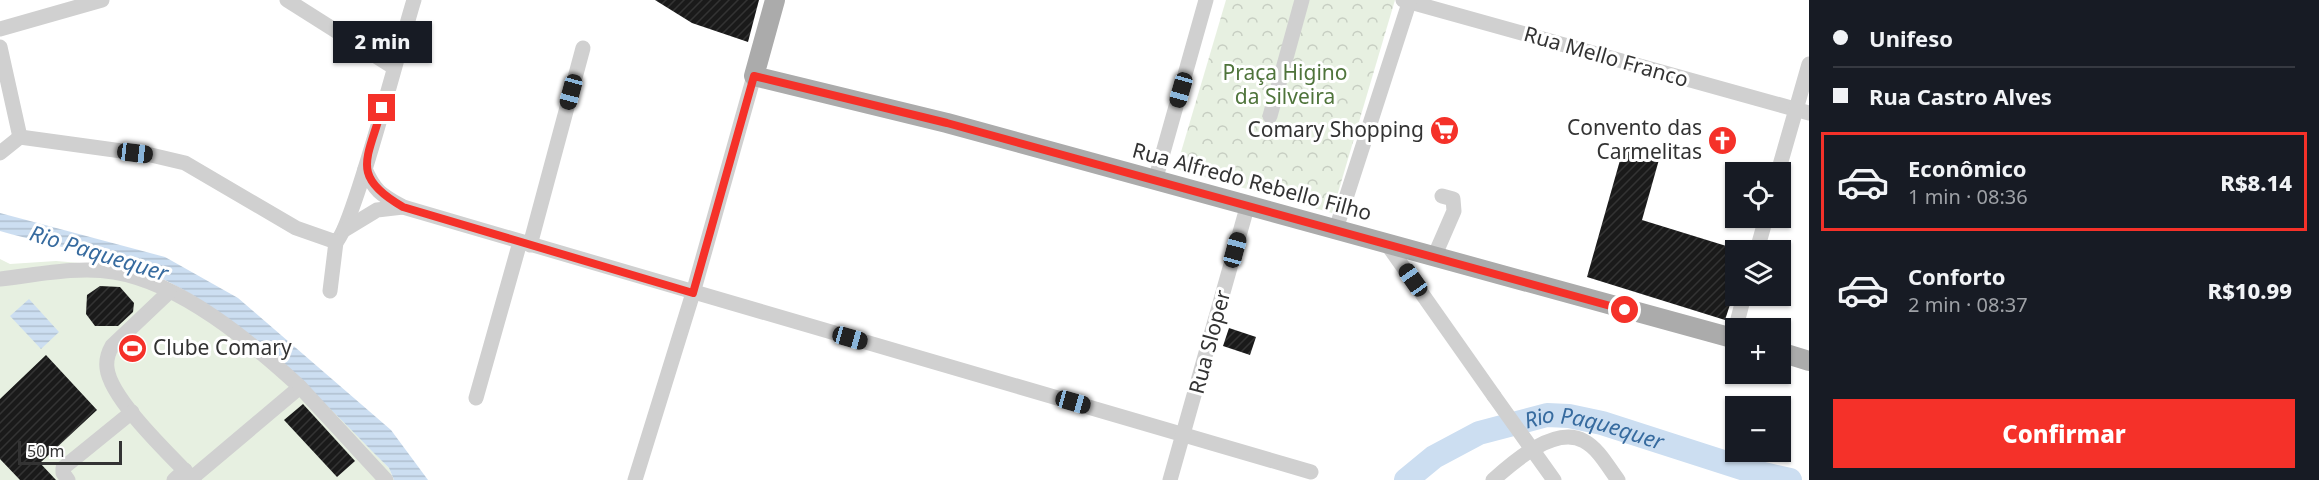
<!DOCTYPE html>
<html lang="pt">
<meta charset="utf-8">
<style>
:root{--surface:#171b24;--page:#242831;--text:#f1f3f6;--muted:#9ea1a6;--line:#363941;--accent:#f53129}
body{margin:0;font-family:"Noto Sans",sans-serif;background:var(--page);color:var(--text);height:100vh;display:flex;flex-direction:column;font-size:22px;white-space:nowrap}
*{box-sizing:border-box;margin:0}
p{font-size:20px;color:var(--muted)}
.icon{flex:none;width:33px;height:33px;fill:none;stroke:currentColor;stroke-width:2;stroke-linecap:round;stroke-linejoin:round}
.map{position:relative;flex:1;overflow:hidden}
.side{display:flex;flex-direction:column;background:var(--surface);width:510px}
.side>*{flex:none}
.guide{display:grid;align-content:center;height:132px;padding:0 24px;background:var(--surface)}
.controls{position:absolute;left:1725px;top:162px;display:grid;gap:12px}
.controls a{display:grid;place-items:center;width:66px;height:66px;border-radius:0px;background:var(--surface);box-shadow:0 2px 4px #0004;font-size:30px}
.scale{position:absolute;left:18px;bottom:15px;width:104px;box-sizing:border-box;padding-left:6px;border:3px solid #333;border-top:0;font-size:16px;line-height:21px;white-space:nowrap;color:#333;-webkit-text-stroke:4px #fff;paint-order:stroke}
.end{position:absolute;width:27px;height:27px;margin:-14px;border:8px solid #f53129;background:#fff;box-shadow:0 0 0 3px #fff}
.from{border-radius:50%}
.bubble{position:absolute;height:42px;border-radius:0px;background:var(--surface);box-shadow:0 2px 4px #0004;font-size:20px;font-weight:800;line-height:42px;text-align:center}
.car{position:absolute;width:18px;height:36px;margin:-18px -9px;border-radius:8px;box-shadow:0 0 4px 2px #0007;background:linear-gradient(#222 24%,#8ab4d8 0 40%,#222 0 76%,#8ab4d8 0 86%,#222 0)}
.guide b{display:flex;align-items:center;gap:21px;height:57px;font-size:22px}
.guide b+b{border-top:2px solid var(--line)}
.guide i{width:15px;height:15px;background:var(--text)}
ul{padding:0;list-style:none}
li{display:flex;align-items:center;gap:18px;height:99px;margin:0 12px 9px;padding:0 12px;border:3px solid transparent;border-radius:0px}
li div{flex:1}
li b{display:block;font-size:22px}
li em{font-style:normal;font-weight:800}
li.on{border-color:var(--accent)}
li>.icon{width:54px;height:54px;stroke-width:1.5}
.button{display:flex;gap:12px;margin-top:auto;padding:12px 24px}
.button a{flex:1;height:69px;border-radius:0px;background:var(--accent);color:#fff;font-size:24px;font-weight:800;line-height:69px;text-align:center}
main{display:flex;flex:1;min-height:0}
.map>svg:first-child{display:block}
.park{fill:url(#park-crowns)}
.pitch{fill:#e7f0e1}
.water{fill:url(#water-rules)}
.lines{fill:none;stroke-linecap:round;stroke-linejoin:round}
.river{stroke:#ccdef1;stroke-width:24}
.building{fill:url(#building-hatch)}
.minor{stroke:#d0d0d0;stroke-width:15}
.major{stroke:#ababab;stroke-width:20}
.minor-bridge{stroke:#d0d0d0;stroke-width:15}
.route{stroke:#f53129;stroke-width:8}
.labels{text-anchor:middle;stroke-width:6;stroke-linejoin:round;paint-order:stroke}
.street-label{font-size:21px;fill:#333;stroke:#fff}
.park-label{font-size:21px;fill:#4f743b;stroke:#fff}
.poi-label{font-size:21px;fill:#333;stroke:#fff;text-anchor:end}
.water-label{font-size:22px;font-style:italic;fill:#376b9f;stroke:#fff}
</style>
<main>
<div class="map">
<svg width="1809" height="480" viewBox="0 0 1809 480">
<defs>
<pattern id="park-crowns" width="20" height="18" patternUnits="userSpaceOnUse" patternTransform="scale(1.5)"><rect width="20" height="18" fill="#e7f0e1"/><path d="M2 6a3 3 0 1 1 6 0M12 15a3 3 0 1 1 6 0" fill="none" stroke="#c7cec2"/></pattern>
<pattern id="water-rules" width="6" height="5" patternUnits="userSpaceOnUse" patternTransform="scale(1.5)"><rect width="6" height="5" fill="#ccdef1"/><path d="M0 2.5h6" fill="none" stroke="#b0bfcf"/></pattern>
<pattern id="building-hatch" width="6" height="6" patternUnits="userSpaceOnUse" patternTransform="scale(1.5)"><rect width="6" height="6" fill="#1a1a1a"/><path d="M-1 1l2-2M0 6l6-6M5 7l2-2" fill="none" stroke="#333"/></pattern>
</defs>
<rect width="100%" height="100%" fill="#fff"/>
<polygon class="park" points="1226,0 1395,0 1332,213 1176,169"/>
<polygon class="pitch" points="0,259 10,264 56,261 128,267 154,275 227,318 300,377 389,468 394,480 0,480"/>
<g class="water">
<path d="M0,213L165,257L238,298L391,430L428,480H394L389,468C320,399 244,315 154,275C108,255 48,245 0,231Z"/>
<polygon points="29,299 59,332 41,349 10,316"/>
</g>
<g class="lines">
<path class="river" id="s1" d="M1406,480L1434,457L1479,433L1547,415L1569,416L1602,423L1751,471L1790,480"/>
</g>
<g class="building">
<polygon points="655,0 759,0 748,42 692,23"/>
<polygon points="1624,146 1660,156 1642,220 1736,249 1736,286 1725,320 1587,277"/>
<polygon points="100,286 120,287 134,303 133,312 118,326 95,326 86,314 87,295"/>
<polygon points="1229,328 1256,337 1250,355 1223,346"/>
<polygon points="46,355 97,410 40,463 56,480 20,480 0,459 0,399"/>
<polygon points="303,404 355,461 337,477 284,420"/>
</g>
<g class="lines">
<g class="minor">
<polyline points="287,0 393,67"/>
<polyline points="1403,0 1809,113"/>
<polyline points="0,29 102,0"/>
<polyline points="0,47 20,137"/>
<polyline points="1270,116 1302,0"/>
<path d="M20,137L151,155L185,163L296,228L336,242C353,229 403,34 414,0"/>
<polyline points="0,153 20,137"/>
<path d="M365,169C375,192 382,195 403,207L1311,472"/>
<polyline points="1778,172 1809,64"/>
<polyline points="1155,181 1206,0"/>
<polyline points="1336,229 1410,0"/>
<polyline points="344,230 377,210 403,207"/>
<polyline points="1387,244 1494,396"/>
<polyline points="530,245 583,48"/>
<polyline points="1757,250 1766,218"/>
<polyline points="1434,257 1454,211 1453,199 1442,196"/>
<path d="M0,279C37,275 76,266 114,272C181,283 251,342 300,387L192,478"/>
<polyline points="330,291 336,242"/>
<path d="M169,292L112,346C108,353 106,360 107,368C110,399 172,457 194,480"/>
<polyline points="1733,338 1744,296"/>
<polyline points="300,387 386,480"/>
<polyline points="476,398 520,242"/>
<polyline points="68,480 63,473 63,468 132,412"/>
<polyline points="174,480 185,470"/>
<polyline points="635,480 693,293 754,76"/>
<polyline points="1170,480 1248,204"/>
<path d="M1493,480C1513,462 1555,425 1584,441C1599,449 1608,467 1618,480"/>
</g>
<g class="major">
<polyline points="775,0 754,76 947,123 1736,339"/>
<polyline points="1780,352 1809,361"/>
</g>
<polyline class="minor-bridge" points="1494,396 1554,480"/>
</g>
<g class="lines">
<path class="route" d="M382,108C368,159 349,176 403,207L693,293L754,76L947,123L1625,310"/>
</g>
<defs>
<symbol id="supermarket-disc" viewBox="-11 -11 22 22"><circle r="9.5" fill="#f53129" stroke="#fff"/><path d="M-6-5.5h2.5l.6 2H6L4.5 2H-2.5L-4.4-4H-6ZM-1.5 3.2a1.3 1.3 0 1 0 .1 0ZM3 3.2a1.3 1.3 0 1 0 .1 0Z" fill="#fff"/></symbol>
<symbol id="church-disc" viewBox="-11 -11 22 22"><circle r="9.5" fill="#f53129" stroke="#fff"/><path d="M-1.2-6h2.4v3.5h3.3v2.4h-3.3V6h-2.4V-.1h-3.3v-2.4h3.3Z" fill="#fff"/></symbol>
<symbol id="stadium-disc" viewBox="-11 -11 22 22"><circle r="9.5" fill="#f53129" stroke="#fff"/><path d="M0-5a6.5 5 0 1 0 0 10a6.5 5 0 1 0 0-10ZM-3.5-1.8h7v3.6h-7Z" fill="#fff"/></symbol>
</defs>
<g fill-rule="evenodd">
<use href="#supermarket-disc" x="1428" y="114" width="33" height="33"/>
<use href="#church-disc" x="1706" y="124" width="33" height="33"/>
<use href="#stadium-disc" x="116" y="332" width="33" height="33"/>
</g>
<g class="labels">
<g class="street-label">
<text transform="translate(1606 57) rotate(16)" y="7">Rua Mello Franco</text>
<text transform="translate(1252 182) rotate(15)" y="7">Rua Alfredo Rebello Filho</text>
<text transform="translate(1210 342) rotate(-75)" y="7">Rua Sloper</text>
</g>
<g class="park-label">
<text x="1285" y="80">Praça Higino<tspan x="1285" dy="24">da Silveira</tspan></text>
</g>
<g class="poi-label">
<text x="1702" y="135">Convento das<tspan x="1702" dy="24">Carmelitas</tspan></text>
<text x="1424" y="137">Comary Shopping</text>
<text x="153" y="355" text-anchor="start">Clube Comary</text>
</g>
<g class="water-label">
<text transform="translate(99 253) rotate(17)" y="8">Rio Paquequer</text>
<text dy="8" stroke="none"><textPath href="#s1" startOffset="206">Rio Paquequer</textPath></text>
</g>
</g>
</svg>
<div class="controls">
<a><svg class="icon" aria-label="locate" viewBox="0 0 24 24"><circle cx="12" cy="12" r="6"/><path d="M12 2v4M12 18v4M2 12h4M18 12h4"/></svg></a>
<a><svg class="icon" aria-label="layers" viewBox="0 0 24 24"><path d="M12 4l9 5-9 5-9-5zM3 14l9 5 9-5"/></svg></a>
<a>+</a>
<a>−</a>
</div>
<div class="scale">50 m</div>
<i class="end from" style="left:1625px;top:310px"></i>
<i class="end" style="left:382px;top:108px"></i>
<div class="bubble" style="left:333px;top:21px;width:99px">2 min</div>
<i class="car" style="left:1181px;top:90px;rotate:196deg"></i>
<i class="car" style="left:571px;top:92px;rotate:195deg"></i>
<i class="car" style="left:135px;top:153px;rotate:97deg"></i>
<i class="car" style="left:1235px;top:250px;rotate:15deg"></i>
<i class="car" style="left:1413px;top:280px;rotate:325deg"></i>
<i class="car" style="left:850px;top:338px;rotate:106deg"></i>
<i class="car" style="left:1073px;top:402px;rotate:106deg"></i>
</div>
<section class="side">
<div class="guide">
<b><i class="from"></i>Unifeso</b>
<b><i></i>Rua Castro Alves</b>
</div>
<ul>
<li class="on"><svg class="icon" aria-label="car" viewBox="0 0 24 24"><path d="M5 17H2v-5l4-1 3-4h7l3 4 3 1v5h-3M9 17h6M6 11h13"/><circle cx="7" cy="17" r="2"/><circle cx="17" cy="17" r="2"/></svg><div><b>Econômico</b><p>1 min · 08:36</p></div><em>R$8.14</em></li>
<li><svg class="icon" aria-label="car" viewBox="0 0 24 24"><path d="M5 17H2v-5l4-1 3-4h7l3 4 3 1v5h-3M9 17h6M6 11h13"/><circle cx="7" cy="17" r="2"/><circle cx="17" cy="17" r="2"/></svg><div><b>Conforto</b><p>2 min · 08:37</p></div><em>R$10.99</em></li>
</ul>
<div class="button"><a>Confirmar</a></div>
</section>
</main>
